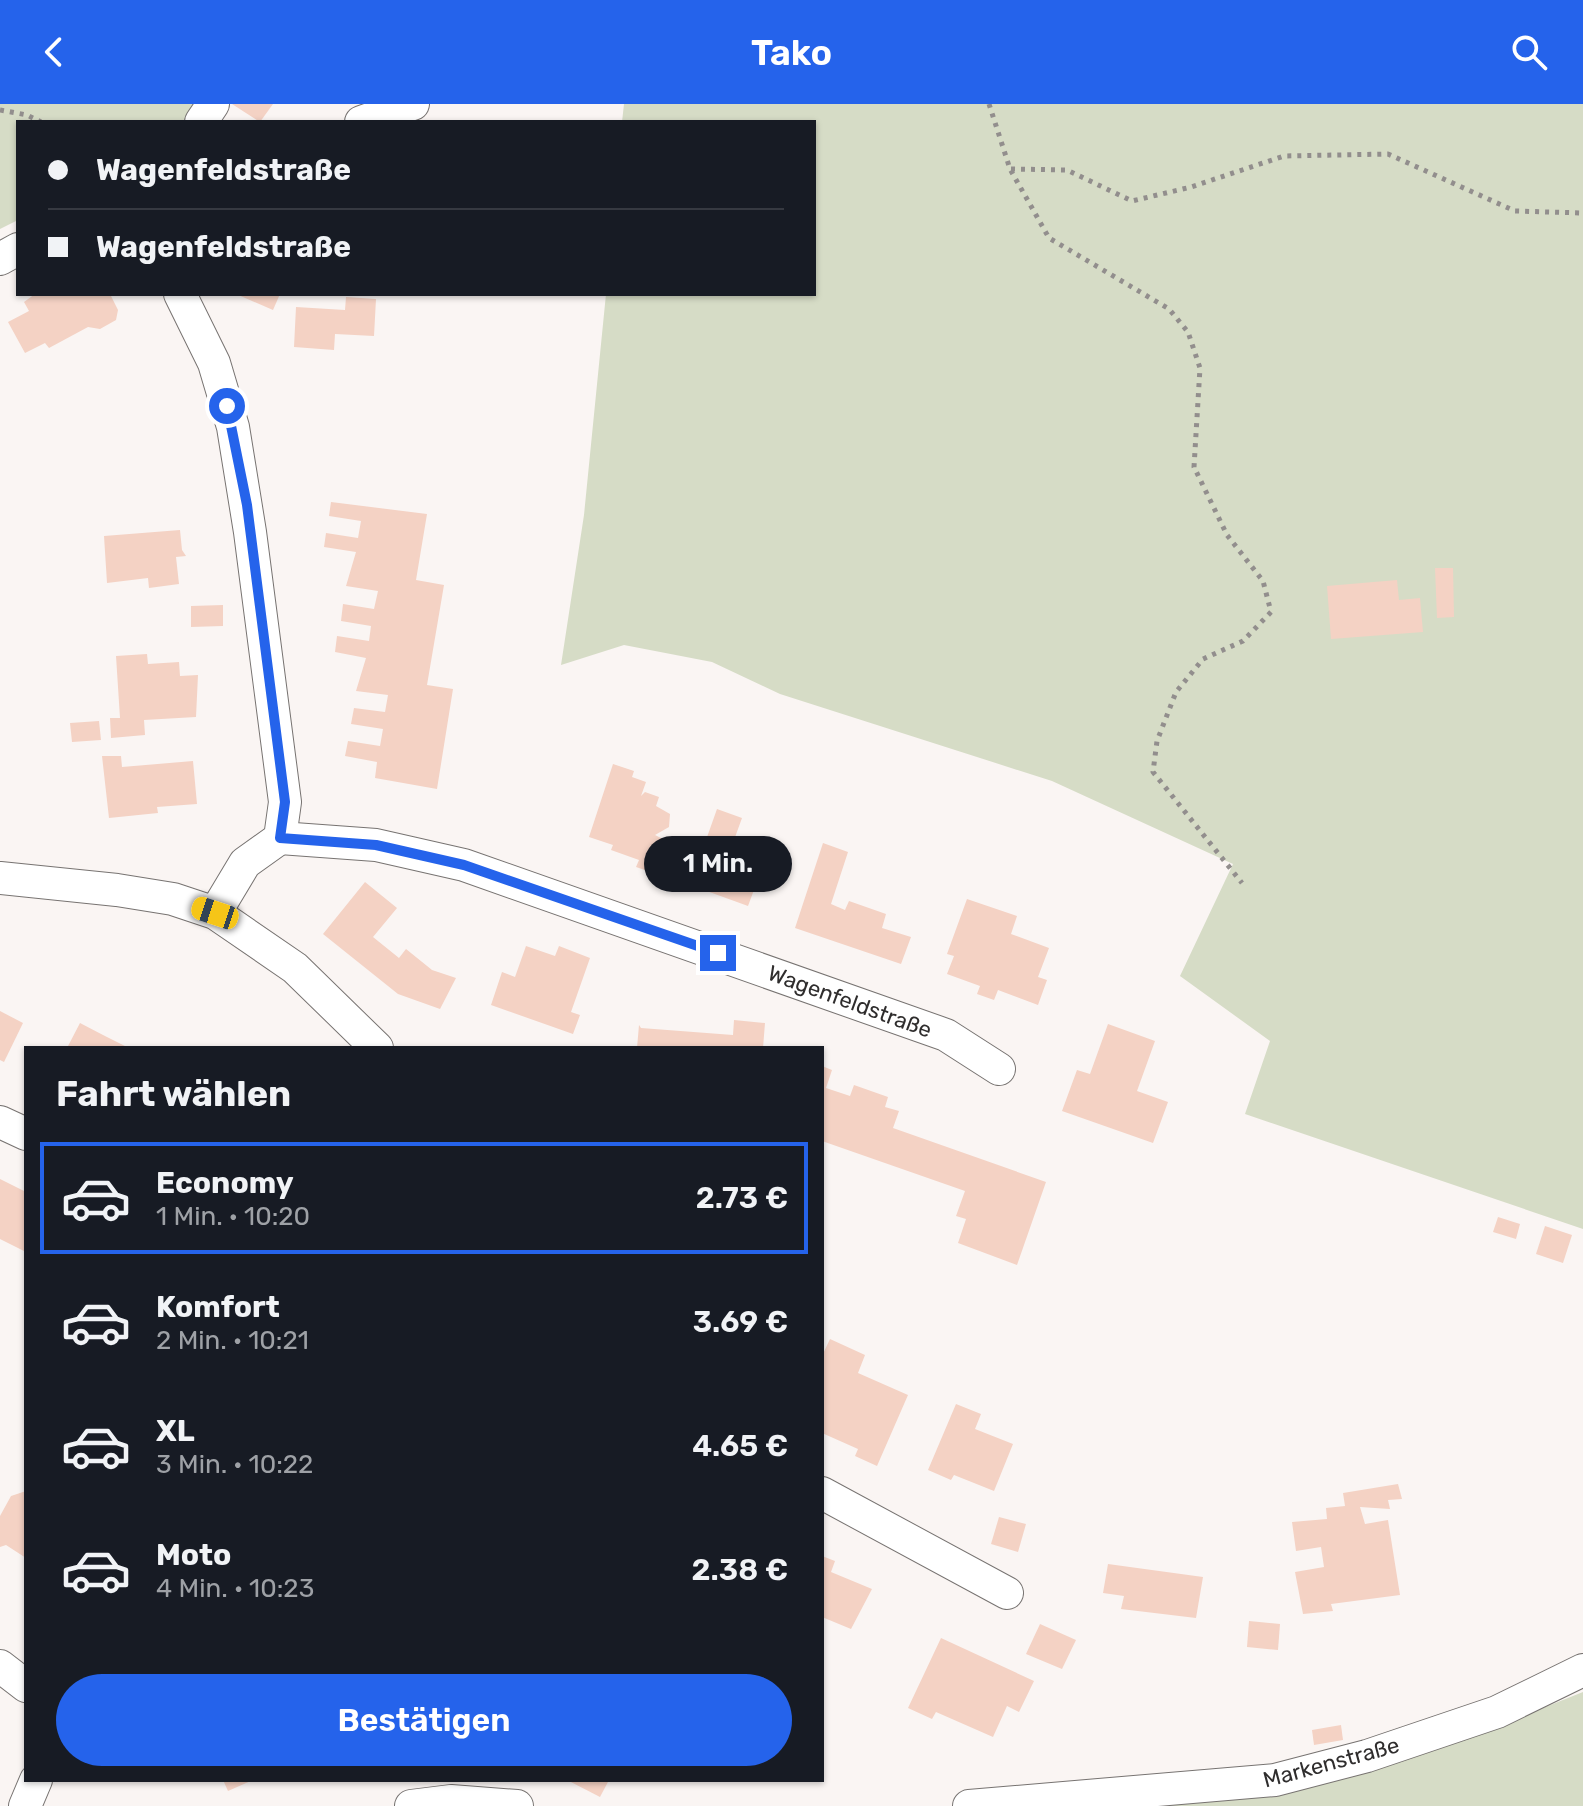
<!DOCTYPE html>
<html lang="de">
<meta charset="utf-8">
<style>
:root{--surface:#171b24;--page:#20242c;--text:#f1f3f6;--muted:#9ea1a6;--line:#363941;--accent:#2563eb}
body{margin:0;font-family:Rubik,sans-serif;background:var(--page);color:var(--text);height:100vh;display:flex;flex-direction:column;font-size:30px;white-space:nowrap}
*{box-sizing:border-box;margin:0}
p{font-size:26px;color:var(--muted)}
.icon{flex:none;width:44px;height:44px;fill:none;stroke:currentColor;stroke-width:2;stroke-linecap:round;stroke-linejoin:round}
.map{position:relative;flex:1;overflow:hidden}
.details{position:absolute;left:24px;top:942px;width:800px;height:736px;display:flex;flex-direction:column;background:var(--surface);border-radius:0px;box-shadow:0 2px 6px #0004}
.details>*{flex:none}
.hud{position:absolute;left:16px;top:16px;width:800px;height:176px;border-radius:0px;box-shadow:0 2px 6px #0004;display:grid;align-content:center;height:176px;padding:0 32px;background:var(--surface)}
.end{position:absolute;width:36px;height:36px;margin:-18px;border:10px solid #2563eb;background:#fff;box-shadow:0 0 0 4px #fff}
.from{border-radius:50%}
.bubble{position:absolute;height:56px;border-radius:28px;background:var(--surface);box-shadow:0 2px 6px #0004;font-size:26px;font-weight:600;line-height:56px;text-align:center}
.car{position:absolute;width:24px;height:48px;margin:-24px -12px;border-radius:10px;box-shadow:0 0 6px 2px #0007;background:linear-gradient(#f5c518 24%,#345 0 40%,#f5c518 0 76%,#345 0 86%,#f5c518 0)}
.hud b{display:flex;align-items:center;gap:28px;height:76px;font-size:30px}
.hud b+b{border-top:2px solid var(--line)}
.hud i{width:20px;height:20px;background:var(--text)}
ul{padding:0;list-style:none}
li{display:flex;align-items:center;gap:24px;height:112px;margin:0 16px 12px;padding:0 16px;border:4px solid transparent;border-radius:0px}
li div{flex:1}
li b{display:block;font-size:30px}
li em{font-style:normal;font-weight:600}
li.selected{border-color:var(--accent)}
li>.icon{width:72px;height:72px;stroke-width:1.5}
h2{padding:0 32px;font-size:36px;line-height:96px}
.primary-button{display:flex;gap:16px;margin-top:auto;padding:16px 32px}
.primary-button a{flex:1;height:92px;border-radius:48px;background:var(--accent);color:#fff;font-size:32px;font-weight:600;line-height:92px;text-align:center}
header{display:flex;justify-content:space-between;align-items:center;height:104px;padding:0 32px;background:var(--accent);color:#fff;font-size:36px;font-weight:600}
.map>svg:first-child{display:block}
.green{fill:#d6dcc6}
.building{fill:#f4d2c4}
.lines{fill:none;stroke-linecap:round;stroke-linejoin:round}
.minor-casing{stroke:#777371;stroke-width:34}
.path{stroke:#928e8d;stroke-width:5;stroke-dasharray:4 6;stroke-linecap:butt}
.minor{stroke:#fff;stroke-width:32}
.route{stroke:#2563eb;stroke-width:10}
.labels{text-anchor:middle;stroke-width:6;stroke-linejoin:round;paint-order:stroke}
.street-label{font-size:22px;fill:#2f2d2d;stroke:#fff}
</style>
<header><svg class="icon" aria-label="back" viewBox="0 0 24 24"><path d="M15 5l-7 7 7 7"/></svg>Tako<svg class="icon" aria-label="search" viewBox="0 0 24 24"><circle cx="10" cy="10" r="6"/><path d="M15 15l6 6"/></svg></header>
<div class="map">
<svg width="1583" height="1702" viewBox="0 0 1583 1702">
<rect width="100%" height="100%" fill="#faf5f3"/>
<g class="green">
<polygon points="0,0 204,0 192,18 18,18 18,116 0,125"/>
<polygon points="624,0 1583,0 1583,1125 1245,1010 1270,937 1180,872 1233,760 1052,677 780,590 712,558 624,541 561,561 584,411 606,190 814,190 814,18 622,18"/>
<polygon points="1583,1588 1583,1702 1068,1702 1518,1614"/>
</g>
<g class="building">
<polygon points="232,0 273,0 260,18"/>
<polygon points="35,190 110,190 118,206 116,216 100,225 88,223 49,244 45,239 25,249 8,218 29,207 24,198"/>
<polygon points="236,190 280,190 273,206"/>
<polygon points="346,193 376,195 374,232 335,230 334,246 294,243 296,203 345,206"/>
<polygon points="331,398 427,410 416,476 444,481 427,581 453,585 437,685 375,674 377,658 345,652 348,637 380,642 383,625 351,620 354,604 385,608 388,591 356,587 366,554 335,548 337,532 369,537 371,522 341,517 343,500 374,505 378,487 346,482 356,448 324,443 326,429 358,434 361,417 329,412"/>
<polygon points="180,426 182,446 186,452 176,453 179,480 149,484 148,474 107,479 104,432"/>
<polygon points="1435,464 1453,464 1454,513 1437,514"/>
<polygon points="1397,476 1399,496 1420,494 1423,528 1331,535 1327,482"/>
<polygon points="223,501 223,522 191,523 191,502"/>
<polygon points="147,550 148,560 179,558 180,572 198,571 196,613 144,616 145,631 111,634 110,614 120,614 116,552"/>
<polygon points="99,617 101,636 72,638 70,619"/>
<polygon points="102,652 121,652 122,663 193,657 197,700 157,703 158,709 109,714"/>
<polygon points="613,660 634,667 632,673 646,678 641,692 645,688 659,693 656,702 670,710 669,723 655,731 681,744 679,751 696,757 685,787 669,781 671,775 636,763 639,756 611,746 613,741 589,733"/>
<polygon points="717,705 742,714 730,747 764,759 748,802 690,781"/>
<polygon points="823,739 848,748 831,800 845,806 849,797 886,810 882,824 911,833 901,860 795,824"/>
<polygon points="365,778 397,804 373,833 399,854 406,845 432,866 456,874 440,905 398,890 323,830"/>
<polygon points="967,795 1017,812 1011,830 1049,844 1038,873 1047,876 1038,901 998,886 994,896 977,890 980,882 947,870 954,852 947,850"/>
<polygon points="526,842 555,852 559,842 590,854 571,908 580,911 573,930 491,901 502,868 515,873"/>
<polygon points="0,907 23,919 4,958 0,956"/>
<polygon points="734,916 765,919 763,944 637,944 639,921 641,924 733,931"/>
<polygon points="80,919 103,931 129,944 67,944"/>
<polygon points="1108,920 1155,937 1137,987 1168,998 1153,1039 1062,1007 1077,966 1090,970"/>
<polygon points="822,962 832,966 826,984 850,992 854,981 888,993 885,1003 899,1007 893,1024 1046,1078 1017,1161 958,1139 966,1115 956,1112 965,1087 822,1037"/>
<polygon points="0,1075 26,1088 26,1148 0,1135"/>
<polygon points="1498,1113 1520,1120 1516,1135 1493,1128"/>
<polygon points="1545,1122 1572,1131 1563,1159 1536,1150"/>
<polygon points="830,1235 865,1251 858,1269 908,1291 877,1362 855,1352 858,1345 822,1329 822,1252"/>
<polygon points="956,1300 981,1310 975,1325 1013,1340 994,1387 954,1371 951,1376 928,1366"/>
<polygon points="1398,1380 1402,1395 1388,1396 1390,1405 1360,1403 1365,1420 1388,1416 1400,1491 1331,1500 1333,1507 1303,1510 1295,1468 1324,1463 1321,1443 1296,1447 1292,1418 1327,1415 1326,1404 1345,1402 1343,1389"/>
<polygon points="26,1387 26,1454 6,1441 0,1443 0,1412 11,1392"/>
<polygon points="999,1413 1026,1420 1018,1448 991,1440"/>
<polygon points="822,1452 835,1457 831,1468 872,1485 851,1525 822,1513"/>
<polygon points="1108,1460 1203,1473 1196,1514 1121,1505 1124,1492 1103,1489"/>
<polygon points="1249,1517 1280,1520 1278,1546 1247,1543"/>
<polygon points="1040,1520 1076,1536 1062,1565 1026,1550"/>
<polygon points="941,1534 1034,1577 1019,1608 1007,1602 993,1633 936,1608 932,1615 908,1604"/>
<polygon points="1341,1621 1343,1636 1314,1641 1312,1626"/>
<polygon points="223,1676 253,1676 228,1687"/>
<polygon points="567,1676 609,1676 600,1693"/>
</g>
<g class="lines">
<defs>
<g id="minor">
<polyline points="201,18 213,0"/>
<polyline points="361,18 413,0"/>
<polyline points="0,155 18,145"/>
<polyline points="180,190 214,259 233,323 250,428 285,698 280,734 245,759 215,809"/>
<polyline points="280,734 376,741 464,761 946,931 999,965"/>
<polyline points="0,774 117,786 173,795 215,809 295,864 377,944"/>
<polyline points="0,1018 26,1030"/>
<polyline points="822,1389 1007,1489"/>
<polyline points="0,1562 26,1582"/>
<polyline points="25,1702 36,1676"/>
<polyline points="411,1702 451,1697 517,1702"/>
<polyline points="969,1702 1275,1676 1367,1652 1497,1608 1583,1566"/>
</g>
</defs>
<use href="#minor" class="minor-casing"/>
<g class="path">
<polyline points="989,0 1010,65 1049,134 1169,205 1188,228 1200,264 1194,363 1227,431 1263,477 1271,508 1243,537 1203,555 1176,588 1157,637 1153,668 1242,779"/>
<polyline points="0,6 27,11 41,18"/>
<polyline points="1011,65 1067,66 1132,97 1191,83 1284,52 1388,50 1515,107 1583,109"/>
</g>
<use href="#minor" class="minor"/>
</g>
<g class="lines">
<polyline class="route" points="227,302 247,401 285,698 280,734 376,741 464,761 718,849"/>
</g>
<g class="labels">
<g class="street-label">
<text transform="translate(850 897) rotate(20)" y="8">Wagenfeldstraße</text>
<text transform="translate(1331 1658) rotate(-15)" y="8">Markenstraße</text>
</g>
</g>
</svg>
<i class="end from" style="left:227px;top:302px"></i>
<i class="end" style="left:718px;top:849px"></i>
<div class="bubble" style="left:644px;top:732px;width:148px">1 Min.</div>
<i class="car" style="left:215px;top:809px;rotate:288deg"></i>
<div class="hud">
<b><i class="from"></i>Wagenfeldstraße</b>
<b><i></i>Wagenfeldstraße</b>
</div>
<section class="details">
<h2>Fahrt wählen</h2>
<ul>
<li class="selected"><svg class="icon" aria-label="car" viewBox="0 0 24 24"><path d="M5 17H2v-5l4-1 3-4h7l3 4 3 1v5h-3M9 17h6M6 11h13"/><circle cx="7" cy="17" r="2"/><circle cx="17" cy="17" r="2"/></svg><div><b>Economy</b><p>1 Min. · 10:20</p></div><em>2.73 €</em></li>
<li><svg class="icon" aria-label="car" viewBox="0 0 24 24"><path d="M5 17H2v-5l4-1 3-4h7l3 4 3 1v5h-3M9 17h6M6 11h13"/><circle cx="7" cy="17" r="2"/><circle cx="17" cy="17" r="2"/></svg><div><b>Komfort</b><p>2 Min. · 10:21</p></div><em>3.69 €</em></li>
<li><svg class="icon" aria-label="car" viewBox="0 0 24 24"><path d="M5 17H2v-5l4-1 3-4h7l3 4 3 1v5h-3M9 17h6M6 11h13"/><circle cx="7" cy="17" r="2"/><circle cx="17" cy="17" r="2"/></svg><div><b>XL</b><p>3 Min. · 10:22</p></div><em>4.65 €</em></li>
<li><svg class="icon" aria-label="car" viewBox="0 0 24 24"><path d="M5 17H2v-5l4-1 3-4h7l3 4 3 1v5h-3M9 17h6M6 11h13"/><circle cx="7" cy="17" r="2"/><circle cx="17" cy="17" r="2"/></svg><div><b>Moto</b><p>4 Min. · 10:23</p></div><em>2.38 €</em></li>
</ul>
<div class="primary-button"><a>Bestätigen</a></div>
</section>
</div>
